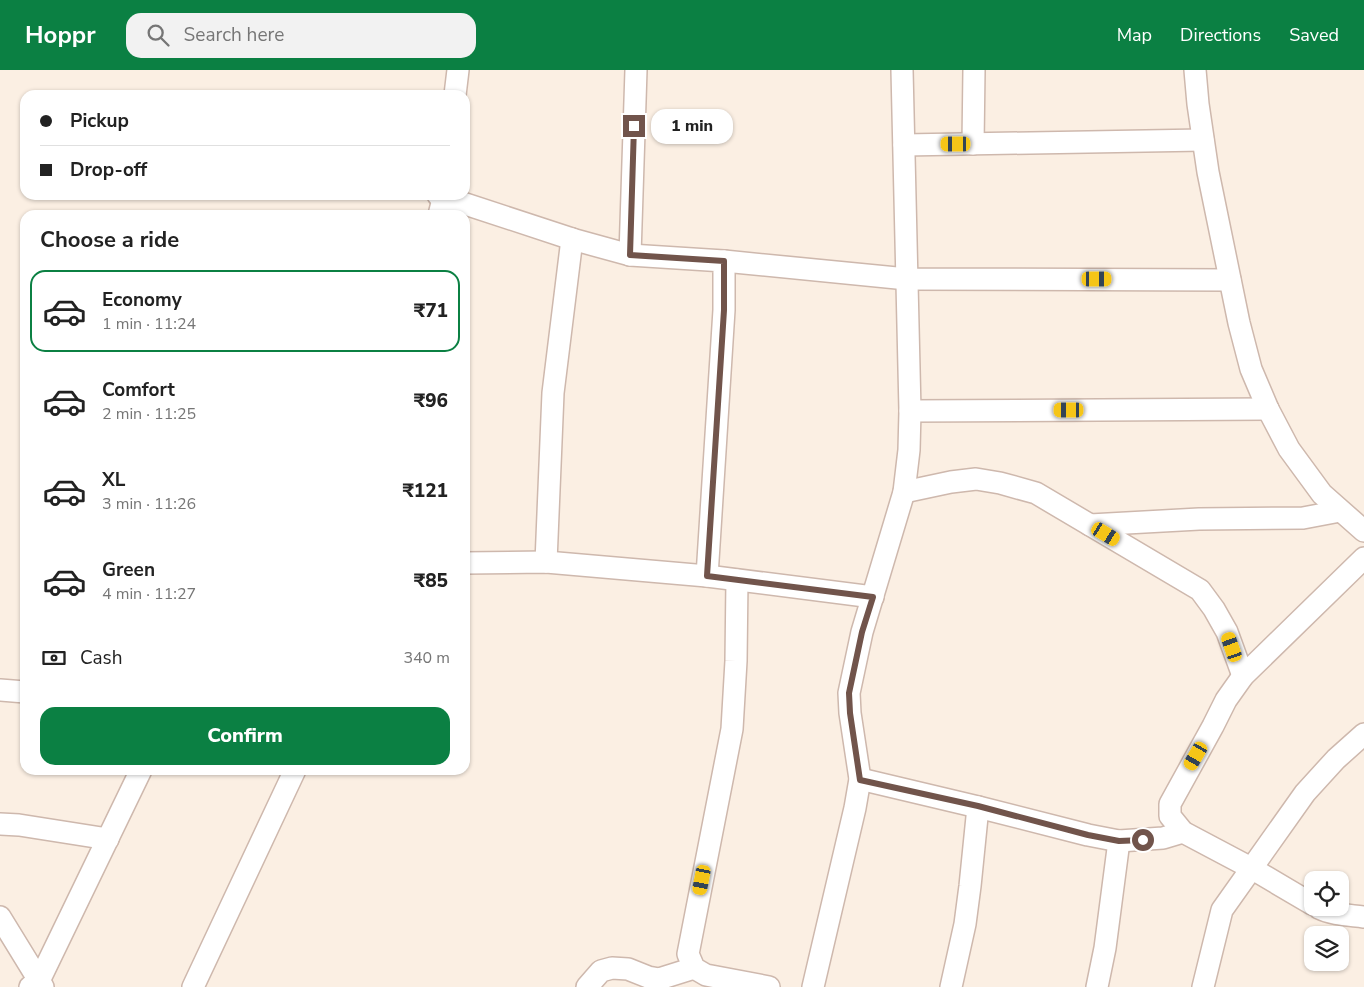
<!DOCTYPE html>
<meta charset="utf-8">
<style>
:root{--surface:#fff;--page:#f2f2f2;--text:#222;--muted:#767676;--line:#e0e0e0;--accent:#0b8043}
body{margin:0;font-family:"Nunito Sans",sans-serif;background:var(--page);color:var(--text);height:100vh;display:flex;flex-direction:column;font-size:19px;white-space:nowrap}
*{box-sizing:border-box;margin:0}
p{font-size:16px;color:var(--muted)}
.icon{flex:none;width:28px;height:28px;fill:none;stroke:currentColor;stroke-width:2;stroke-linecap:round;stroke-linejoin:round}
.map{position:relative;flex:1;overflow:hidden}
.panel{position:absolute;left:20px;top:140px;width:450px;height:565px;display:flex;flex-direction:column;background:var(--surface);border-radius:15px;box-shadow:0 1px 4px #0004}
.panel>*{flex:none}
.guide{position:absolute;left:20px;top:20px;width:450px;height:110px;border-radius:15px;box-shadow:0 1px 4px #0004;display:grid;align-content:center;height:110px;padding:0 20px;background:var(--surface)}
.tools{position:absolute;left:1304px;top:801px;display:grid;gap:10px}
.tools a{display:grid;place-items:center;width:45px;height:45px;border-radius:10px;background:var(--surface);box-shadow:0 1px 4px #0004;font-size:25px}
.end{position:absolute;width:22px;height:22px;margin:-11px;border:6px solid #71544b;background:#fff;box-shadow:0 0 0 2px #fff}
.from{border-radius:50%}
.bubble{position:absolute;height:35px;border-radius:15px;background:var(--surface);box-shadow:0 1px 4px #0004;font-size:16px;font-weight:800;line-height:35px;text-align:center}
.car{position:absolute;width:15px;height:30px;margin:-15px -8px;border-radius:6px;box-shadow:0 0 4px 1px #0007;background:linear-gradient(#f5c518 24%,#345 0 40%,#f5c518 0 76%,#345 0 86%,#f5c518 0)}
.guide b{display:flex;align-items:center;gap:18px;height:48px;font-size:19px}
.guide b+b{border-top:1px solid var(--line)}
.guide i{width:12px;height:12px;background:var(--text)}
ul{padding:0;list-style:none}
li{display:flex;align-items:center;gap:15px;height:82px;margin:0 10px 8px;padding:0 10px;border:2px solid transparent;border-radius:15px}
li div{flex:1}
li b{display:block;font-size:19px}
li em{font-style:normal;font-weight:800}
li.current{border-color:var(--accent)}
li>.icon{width:45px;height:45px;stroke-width:1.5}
h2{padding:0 20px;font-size:22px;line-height:60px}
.pay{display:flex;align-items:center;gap:12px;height:55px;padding:0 20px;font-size:19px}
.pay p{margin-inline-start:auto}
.action{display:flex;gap:10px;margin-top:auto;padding:10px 20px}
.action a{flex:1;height:58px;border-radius:15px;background:var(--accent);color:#fff;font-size:20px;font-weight:800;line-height:58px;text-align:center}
header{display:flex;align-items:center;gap:30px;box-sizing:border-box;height:70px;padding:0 25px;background:var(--accent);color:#fff}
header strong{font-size:24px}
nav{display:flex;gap:28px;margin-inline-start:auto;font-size:18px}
.search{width:350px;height:45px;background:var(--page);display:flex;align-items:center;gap:12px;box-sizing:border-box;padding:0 18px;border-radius:15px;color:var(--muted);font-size:19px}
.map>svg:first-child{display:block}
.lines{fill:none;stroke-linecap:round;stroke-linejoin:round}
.minor-casing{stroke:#ceb8ad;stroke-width:24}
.minor{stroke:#fff;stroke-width:21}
.route{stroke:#71544b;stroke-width:6}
</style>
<header>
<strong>Hoppr</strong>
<div class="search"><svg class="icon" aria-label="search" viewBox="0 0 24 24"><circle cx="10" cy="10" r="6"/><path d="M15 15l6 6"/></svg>Search here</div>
<nav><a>Map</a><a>Directions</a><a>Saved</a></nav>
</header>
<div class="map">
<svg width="1364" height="917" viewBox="0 0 1364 917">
<rect width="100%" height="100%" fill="#fbefe3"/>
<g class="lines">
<defs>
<g id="minor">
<polyline points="1195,0 1198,34 1208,102 1239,253 1251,299 1268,339 1289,379 1322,424 1364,461"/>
<polyline points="455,25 458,0"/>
<polyline points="973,74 974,0"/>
<polyline points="904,75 1203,70"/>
<polyline points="438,125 572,169 630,185 724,191 724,240 707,506"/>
<polyline points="439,145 444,125"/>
<polyline points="630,185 636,0"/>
<polyline points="724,191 907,209 1230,210"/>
<polyline points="910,341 1268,339"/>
<polyline points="904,422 951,412 976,409 1000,413 1036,423 1200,520 1214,539 1227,562 1243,606"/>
<polyline points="1090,455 1199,449 1303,448 1340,441"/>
<polyline points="546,492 553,323 572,169"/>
<polyline points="465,493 546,492 707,506 873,527"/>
<polyline points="737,510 736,591 732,659 688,884 694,898 706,905 769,917"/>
<polyline points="0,620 25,622"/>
<polyline points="860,709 978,737 1088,765 1119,771 1163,768 1183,762"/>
<polyline points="0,754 19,755 108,769"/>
<polyline points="1312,834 1251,798 1183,762 1170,746 1170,734 1213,656 1226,630 1243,606 1364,488"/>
<path d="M1319,838C1333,845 1349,845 1364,847"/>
<polyline points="0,847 43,917"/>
<polyline points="30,917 39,911 141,700"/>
<polyline points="193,917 295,700"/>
<polyline points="587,917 601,901 612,898 628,899 648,907 659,909 694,898"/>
<polyline points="813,917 855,738 860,709 850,643 849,623 862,562 904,422 909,380 910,341 902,0"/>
<polyline points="951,917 965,854 970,816 978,737"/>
<polyline points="1097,917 1105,878 1119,771"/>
<polyline points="1203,917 1222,840 1305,723 1336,689 1364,664"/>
</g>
</defs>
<use href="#minor" class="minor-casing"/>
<use href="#minor" class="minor"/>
</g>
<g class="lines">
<polyline class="route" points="634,56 630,185 724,191 724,240 707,506 873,527 862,562 849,623 850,643 860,710 978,736 1088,765 1119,771 1143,770"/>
</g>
</svg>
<div class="tools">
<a><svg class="icon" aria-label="locate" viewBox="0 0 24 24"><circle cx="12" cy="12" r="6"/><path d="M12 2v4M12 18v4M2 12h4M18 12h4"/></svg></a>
<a><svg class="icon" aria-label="layers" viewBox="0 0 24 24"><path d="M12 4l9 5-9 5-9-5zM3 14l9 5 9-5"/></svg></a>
</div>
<i class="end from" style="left:1143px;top:770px"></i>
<i class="end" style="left:634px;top:56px"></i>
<div class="bubble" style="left:651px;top:39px;width:82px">1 min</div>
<i class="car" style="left:956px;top:74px;rotate:270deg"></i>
<i class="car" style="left:1097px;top:209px;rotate:90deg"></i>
<i class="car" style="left:1069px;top:340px;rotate:270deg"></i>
<i class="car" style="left:1106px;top:464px;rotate:121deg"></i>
<i class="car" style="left:1232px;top:577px;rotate:341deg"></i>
<i class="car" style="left:1196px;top:686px;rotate:210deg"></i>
<i class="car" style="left:702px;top:810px;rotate:191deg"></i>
<div class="guide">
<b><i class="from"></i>Pickup</b>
<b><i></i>Drop-off</b>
</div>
<section class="panel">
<h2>Choose a ride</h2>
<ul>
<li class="current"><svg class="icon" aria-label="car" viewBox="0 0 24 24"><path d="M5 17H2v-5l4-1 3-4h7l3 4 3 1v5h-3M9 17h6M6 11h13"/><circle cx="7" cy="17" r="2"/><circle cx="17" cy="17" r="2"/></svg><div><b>Economy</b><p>1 min · 11:24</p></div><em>₹71</em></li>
<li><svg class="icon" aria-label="car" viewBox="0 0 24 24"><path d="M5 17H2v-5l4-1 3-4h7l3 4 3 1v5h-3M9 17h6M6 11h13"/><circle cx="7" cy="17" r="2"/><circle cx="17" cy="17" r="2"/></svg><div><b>Comfort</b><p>2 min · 11:25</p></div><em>₹96</em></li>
<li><svg class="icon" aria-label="car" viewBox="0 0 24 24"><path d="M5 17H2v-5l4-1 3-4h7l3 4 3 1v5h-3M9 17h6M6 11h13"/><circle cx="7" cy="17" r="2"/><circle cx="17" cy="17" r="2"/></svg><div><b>XL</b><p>3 min · 11:26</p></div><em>₹121</em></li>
<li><svg class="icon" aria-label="car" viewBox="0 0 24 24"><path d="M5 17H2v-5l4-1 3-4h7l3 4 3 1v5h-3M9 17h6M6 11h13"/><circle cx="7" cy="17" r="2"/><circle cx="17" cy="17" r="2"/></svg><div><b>Green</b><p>4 min · 11:27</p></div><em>₹85</em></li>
</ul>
<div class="pay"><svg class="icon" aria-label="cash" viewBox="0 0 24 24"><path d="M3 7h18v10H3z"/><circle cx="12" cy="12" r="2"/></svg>Cash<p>340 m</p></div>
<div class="action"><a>Confirm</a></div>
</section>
</div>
